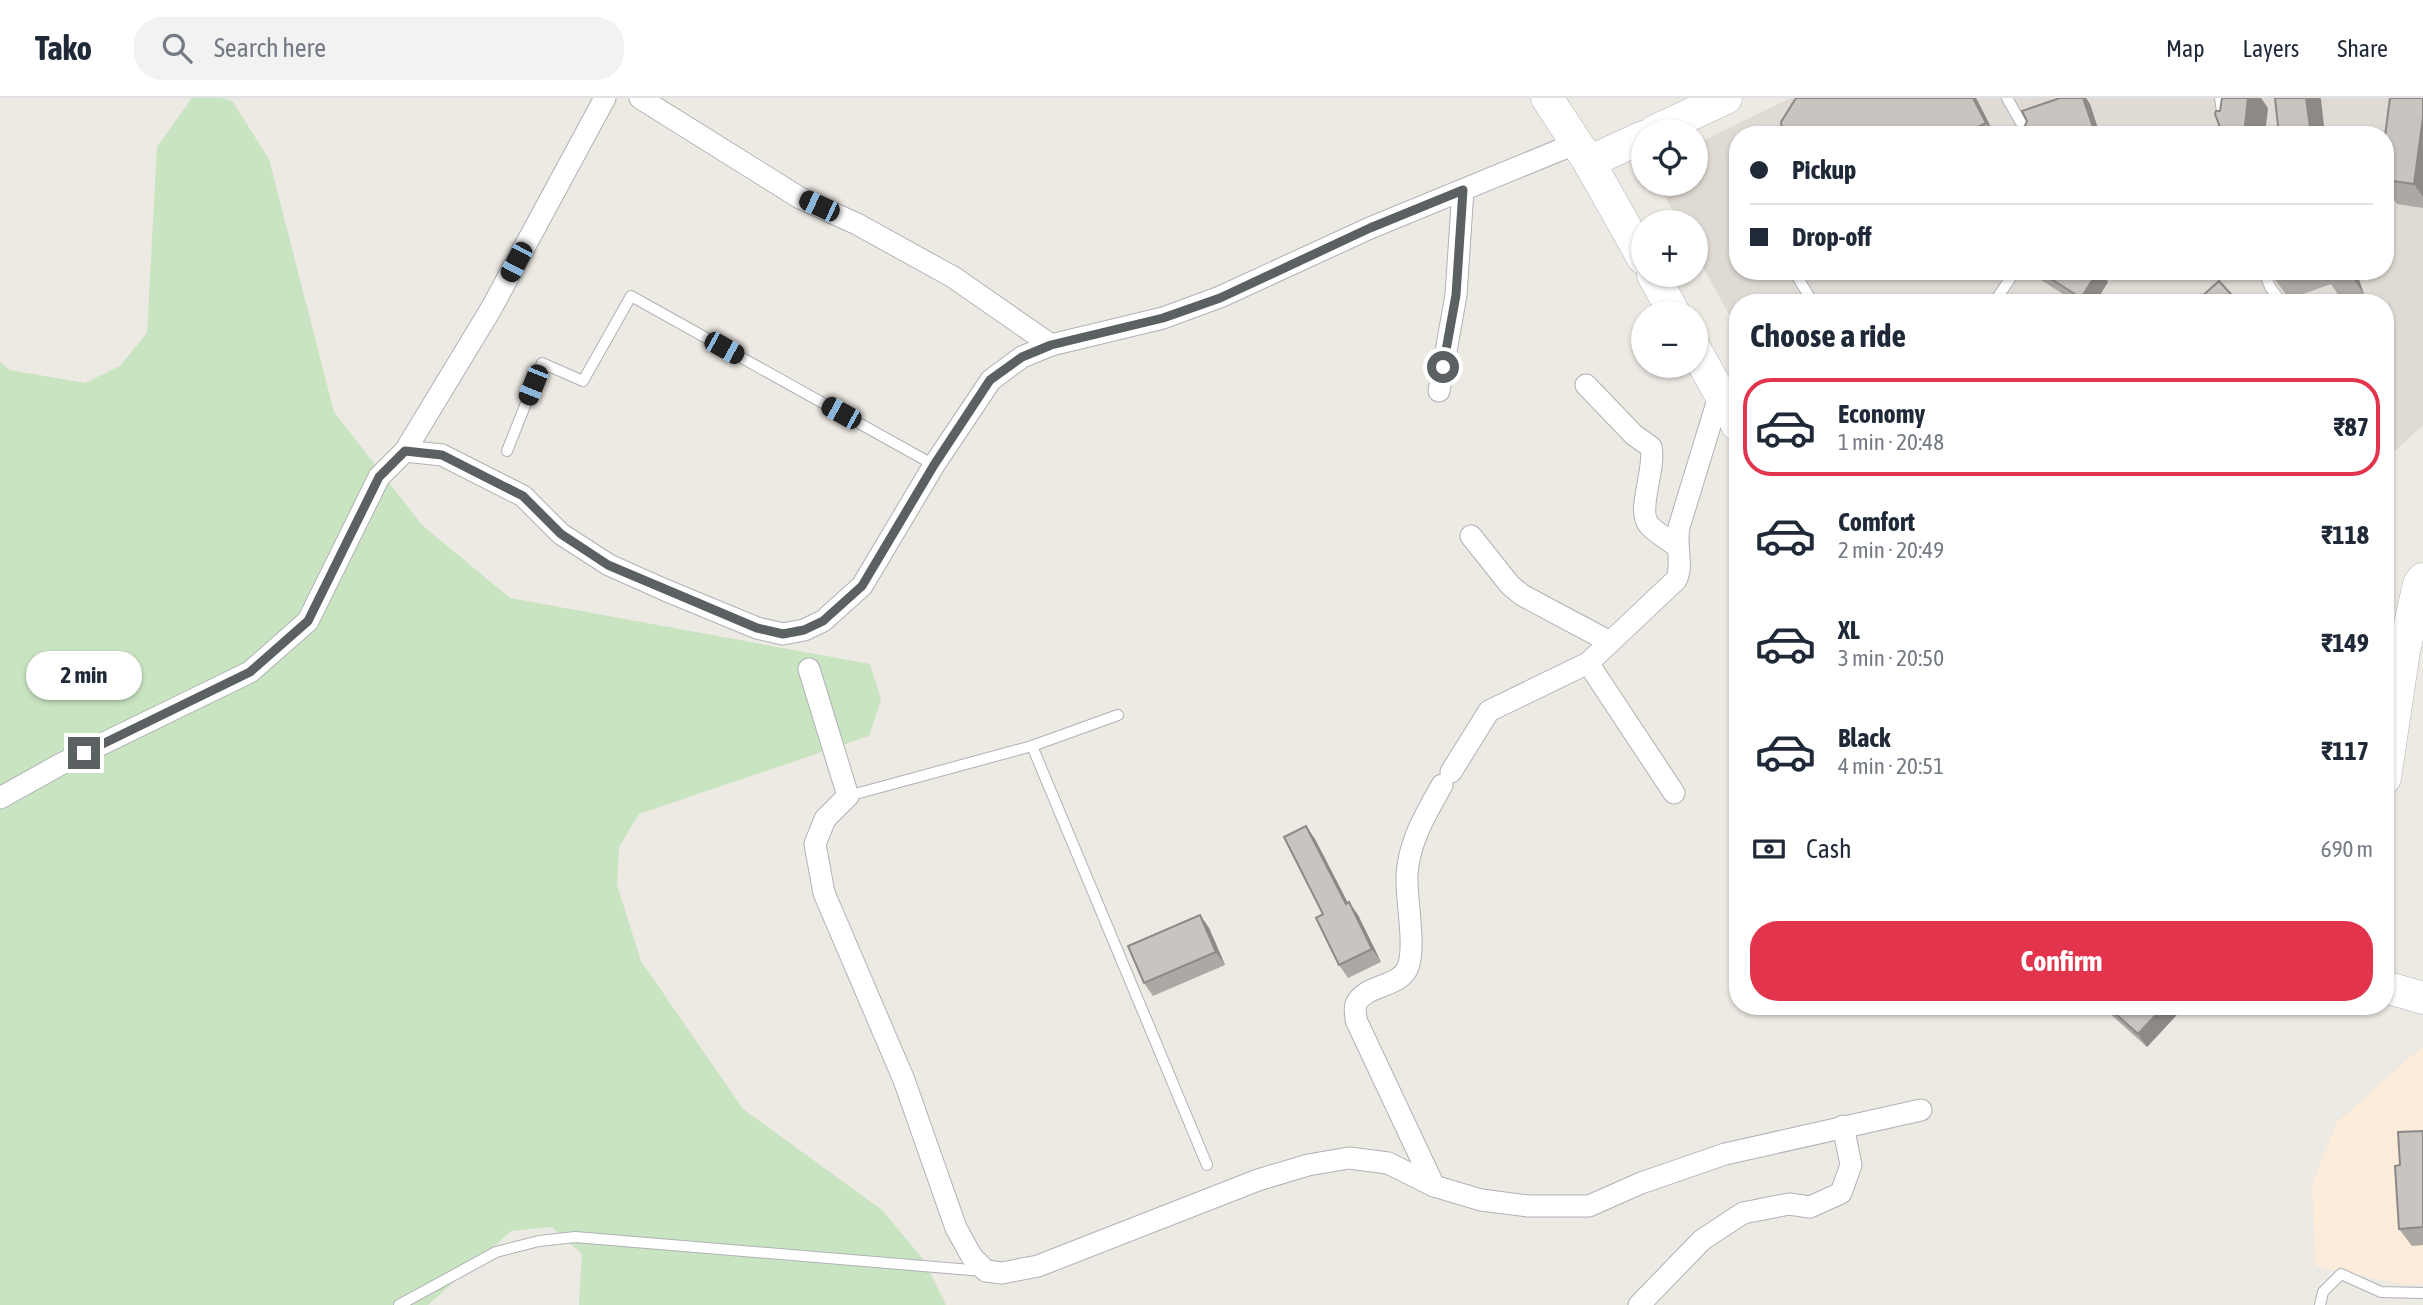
<!DOCTYPE html>
<meta charset="utf-8">
<style>
:root{--surface:#fff;--page:#f2f2f3;--text:#1f2937;--muted:#747a83;--line:#e0e1e3;--accent:#e2354d}
body{margin:0;font-family:"Asap Condensed",sans-serif;background:var(--page);color:var(--text);height:100vh;display:flex;flex-direction:column;font-size:26px;white-space:nowrap}
*{box-sizing:border-box;margin:0}
p{font-size:23px;color:var(--muted)}
.icon{flex:none;width:38px;height:38px;fill:none;stroke:currentColor;stroke-width:2;stroke-linecap:round;stroke-linejoin:round}
.map{position:relative;flex:1;overflow:hidden}
.details{position:absolute;left:1729px;top:196px;width:665px;height:721px;display:flex;flex-direction:column;background:var(--surface);border-radius:28px;box-shadow:0 2px 5px #0004}
.details>*{flex:none}
.guide{position:absolute;left:1729px;top:28px;width:665px;height:154px;border-radius:28px;box-shadow:0 2px 5px #0004;display:grid;align-content:center;height:154px;padding:0 21px;background:var(--surface)}
.fabs{position:absolute;left:1631px;top:21px;display:grid;gap:14px}
.fabs a{display:grid;place-items:center;width:77px;height:77px;border-radius:50%;background:var(--surface);box-shadow:0 2px 5px #0004;font-size:35px}
.end{position:absolute;width:32px;height:32px;margin:-16px;border:9px solid #5b6063;background:#fff;box-shadow:0 0 0 4px #fff}
.from{border-radius:50%}
.bubble{position:absolute;height:49px;border-radius:24px;background:var(--surface);box-shadow:0 2px 5px #0004;font-size:23px;font-weight:700;line-height:49px;text-align:center}
.car{position:absolute;width:21px;height:42px;margin:-21px -10px;border-radius:9px;box-shadow:0 0 5px 2px #0007;background:linear-gradient(#222 24%,#8ab4d8 0 40%,#222 0 76%,#8ab4d8 0 86%,#222 0)}
.guide b{display:flex;align-items:center;gap:24px;height:66px;font-size:26px}
.guide b+b{border-top:2px solid var(--line)}
.guide i{width:18px;height:18px;background:var(--text)}
ul{padding:0;list-style:none}
li{display:flex;align-items:center;gap:21px;height:98px;margin:0 14px 10px;padding:0 7px;border:4px solid transparent;border-radius:28px}
li div{flex:1}
li b{display:block;font-size:26px}
li em{font-style:normal;font-weight:700}
li.on{border-color:var(--accent)}
li>.icon{width:63px;height:63px;stroke-width:1.5}
h2{padding:0 21px;font-size:32px;line-height:84px}
.pay{display:flex;align-items:center;gap:18px;height:77px;padding:0 21px;font-size:26px}
.pay p{margin-inline-start:auto}
.button{display:flex;gap:14px;margin-top:auto;padding:14px 21px}
.button a{flex:1;height:80px;border-radius:28px;background:var(--accent);color:#fff;font-size:28px;font-weight:700;line-height:80px;text-align:center}
header{display:flex;align-items:center;gap:42px;box-sizing:border-box;height:98px;padding:0 35px;background:var(--surface);border-bottom:2px solid var(--line)}
header strong{font-size:33px}
nav{display:flex;gap:38px;margin-inline-start:auto;font-size:24px}
.search{width:490px;height:63px;background:var(--page);display:flex;align-items:center;gap:18px;box-sizing:border-box;padding:0 24px;border-radius:28px;color:var(--muted);font-size:26px}
.map>svg:first-child{display:block}
.commercial{fill:#fcecd9}
.education{fill:#e0dad4;fill-rule:evenodd}
.green{fill:#c8e4c0}
.lines{fill:none;stroke-linecap:round;stroke-linejoin:round}
.lane-casing{stroke:#afb2b5;stroke-width:12}
.street-casing{stroke:#afb2b5;stroke-width:23}
.secondary-casing{stroke:#b0b4b8;stroke-width:33}
.lane{stroke:#fff;stroke-width:10}
.street{stroke:#fff;stroke-width:21}
.secondary{stroke:#fff;stroke-width:32}
.wall{fill:#aca9a5}
.shaded-wall{fill:#8c8986}
.building{fill:#c8c4c0;stroke:#8c8986;stroke-width:2}
.route{stroke:#5b6063;stroke-width:9}
</style>
<header>
<strong>Tako</strong>
<div class="search"><svg class="icon" aria-label="search" viewBox="0 0 24 24"><circle cx="10" cy="10" r="6"/><path d="M15 15l6 6"/></svg>Search here</div>
<nav><a>Map</a><a>Layers</a><a>Share</a></nav>
</header>
<div class="map">
<svg width="2423" height="1207" viewBox="0 0 2423 1207">
<rect width="100%" height="100%" fill="#ede9e3"/>
<polygon class="commercial" points="2423,948 2423,1186 2405,1187 2316,1168 2312,1087 2337,1024"/>
<path class="education" d="M1791,0H2397L2423,40V327L2385,362V205H1738V233L1696,156V124H1679L1658,86H1696V46ZM1738,37H2385V173H1738Z"/>
<polygon class="green" points="192,0 223,0 232,3 269,61 334,314 422,427 510,500 870,566 881,601 869,638 639,716 619,749 617,787 641,863 743,1011 882,1112 923,1161 946,1207 579,1207 582,1156 552,1129 511,1133 428,1207 0,1207 0,264 10,272 85,285 120,268 147,235 157,49"/>
<g class="lines">
<defs>
<g id="lane">
<polyline points="2007,0 2028,37"/>
<polyline points="2220,0 2226,37"/>
<polyline points="1794,173 1813,205"/>
<polyline points="2264,173 2270,189 2282,205"/>
<polyline points="1994,205 2015,173"/>
<polyline points="507,353 542,265 583,283 631,198 934,367"/>
<polyline points="1032,648 1207,1067"/>
<polyline points="848,698 1032,648 1118,617"/>
<polyline points="399,1207 496,1154 539,1143 575,1139 983,1173"/>
<polyline points="2320,1207 2323,1194 2341,1176 2381,1194 2423,1195"/>
</g>
<g id="street">
<polyline points="640,0 800,100 857,126 953,179 1051,247"/>
<path d="M1586,287L1634,337L1651,349C1656,372 1636,412 1649,427C1656,435 1668,441 1676,448"/>
<polyline points="1439,293 1456,197 1463,92"/>
<polyline points="405,353 442,357 523,398 561,436 609,467 665,492 757,530 783,536 804,532 823,523 862,488 934,367 991,282 1022,259 1051,247 1163,220 1220,199 1370,130 1577,45"/>
<polyline points="1471,438 1510,487 1522,497 1610,544"/>
<polyline points="1588,565 1674,695"/>
<polyline points="809,571 848,698 825,721 815,746 824,795 904,982 956,1130 972,1159 986,1173 1002,1175 1038,1168 1258,1082 1308,1067 1349,1060 1388,1065 1434,1088 1481,1102 1528,1108 1589,1108 1641,1085 1725,1056 1921,1012"/>
<path d="M1451,674L1489,613L1588,565L1676,482C1684,467 1675,448 1679,429L1720,295"/>
<polyline points="0,700 61,666 250,574 308,523 379,379 405,353 491,211 605,0"/>
<path d="M1434,1088L1356,922C1356,917 1354,910 1356,906C1365,886 1400,890 1408,869C1416,848 1406,802 1407,777C1409,743 1426,716 1442,687"/>
<polyline points="1639,1207 1702,1142 1743,1115 1789,1106 1810,1109 1841,1095 1851,1067 1843,1028"/>
</g>
<g id="secondary">
<polyline points="1547,0 1589,64 1643,160"/>
<polyline points="1655,33 1726,0"/>
<polyline points="1589,64 1643,39"/>
<polyline points="1653,177 1674,215"/>
<polyline points="1696,253 1738,328"/>
<polyline points="2385,680 2404,553 2419,486 2423,481"/>
<polyline points="2385,889 2423,900"/>
</g>
</defs>
<use href="#lane" class="lane-casing"/>
<use href="#street" class="street-casing"/>
<use href="#secondary" class="secondary-casing"/>
<use href="#lane" class="lane"/>
<use href="#street" class="street"/>
<use href="#secondary" class="secondary"/>
</g>
<g class="wall">
<polygon points="1796,0 1976,0 1995,37 1783,37"/>
<polygon points="2060,0 2086,0 2090,6 2100,37 2026,37"/>
<polygon points="2423,0 2423,110 2397,106 2385,90 2385,38"/>
<polygon points="2027,173 2101,173 2108,184 2095,205 2077,205"/>
<polygon points="2269,173 2356,173 2364,196 2343,204 2331,186 2289,201"/>
<polygon points="1315,741 1348,805 1358,817 1381,864 1348,880 1339,867"/>
<polygon points="1200,817 1209,830 1225,867 1153,898 1144,885"/>
<polygon points="2104,908 2185,908 2147,949 2108,914"/>
<polygon points="2423,1033 2423,1147 2412,1148 2399,1131"/>
</g>
<g class="shaded-wall">
<polygon points="1973,0 1976,0 1995,37 1986,25"/>
<polygon points="2083,0 2086,0 2090,6 2100,37 2099,37 2093,29"/>
<polygon points="2248,0 2261,0 2268,10 2265,37 2249,37 2245,27"/>
<polygon points="2306,0 2320,0 2321,1 2325,37 2311,37"/>
<polygon points="2423,19 2423,99 2414,86"/>
<polygon points="2098,173 2101,173 2108,184 2095,205 2084,205 2081,200"/>
<polygon points="2348,173 2356,173 2364,196"/>
<polygon points="1306,728 1315,741 1355,819 1346,806"/>
<polygon points="1349,804 1358,817 1381,864 1372,851"/>
<polygon points="1200,817 1209,830 1225,867 1216,854"/>
<polygon points="2164,908 2185,908 2147,949 2138,936"/>
</g>
<g class="building">
<polygon points="1796,0 1973,0 1986,25 1962,37 1783,37 1781,24"/>
<polygon points="2060,0 2083,0 2093,29 2069,37 2026,37 2024,30 2027,23 2022,13"/>
<polygon points="2222,0 2248,0 2245,27 2249,37 2223,37 2215,16 2216,13 2220,13"/>
<polygon points="2275,0 2306,0 2311,37 2279,37"/>
<polygon points="2390,0 2423,0 2423,19 2414,86 2385,82 2385,38"/>
<polygon points="2039,173 2098,173 2081,200"/>
<polygon points="2323,173 2340,173 2325,179"/>
<polygon points="2219,183 2239,205 2202,205 2199,201"/>
<polygon points="1306,728 1346,806 1349,804 1372,851 1339,867 1316,820 1323,816 1284,739"/>
<polygon points="1200,817 1216,854 1144,885 1128,848"/>
<polygon points="2107,908 2164,908 2138,936"/>
<polygon points="2423,1033 2423,1129 2399,1131 2395,1068 2400,1067 2398,1034"/>
</g>
<g class="lines">
<polyline class="route" points="84,655 250,574 308,523 379,379 405,353 442,357 523,398 561,436 608,467 757,530 783,536 804,532 823,523 862,488 934,367 990,282 1022,259 1051,247 1163,220 1220,200 1370,130 1463,92 1456,197 1443,269"/>
</g>
</svg>
<div class="fabs">
<a><svg class="icon" aria-label="locate" viewBox="0 0 24 24"><circle cx="12" cy="12" r="6"/><path d="M12 2v4M12 18v4M2 12h4M18 12h4"/></svg></a>
<a>+</a>
<a>−</a>
</div>
<i class="end from" style="left:1443px;top:269px"></i>
<i class="end" style="left:84px;top:655px"></i>
<div class="bubble" style="left:26px;top:553px;width:116px">2 min</div>
<i class="car" style="left:819px;top:108px;rotate:295deg"></i>
<i class="car" style="left:516px;top:164px;rotate:208deg"></i>
<i class="car" style="left:724px;top:250px;rotate:119deg"></i>
<i class="car" style="left:533px;top:287px;rotate:202deg"></i>
<i class="car" style="left:841px;top:315px;rotate:299deg"></i>
<div class="guide">
<b><i class="from"></i>Pickup</b>
<b><i></i>Drop-off</b>
</div>
<section class="details">
<h2>Choose a ride</h2>
<ul>
<li class="on"><svg class="icon" aria-label="car" viewBox="0 0 24 24"><path d="M5 17H2v-5l4-1 3-4h7l3 4 3 1v5h-3M9 17h6M6 11h13"/><circle cx="7" cy="17" r="2"/><circle cx="17" cy="17" r="2"/></svg><div><b>Economy</b><p>1 min · 20:48</p></div><em>₹87</em></li>
<li><svg class="icon" aria-label="car" viewBox="0 0 24 24"><path d="M5 17H2v-5l4-1 3-4h7l3 4 3 1v5h-3M9 17h6M6 11h13"/><circle cx="7" cy="17" r="2"/><circle cx="17" cy="17" r="2"/></svg><div><b>Comfort</b><p>2 min · 20:49</p></div><em>₹118</em></li>
<li><svg class="icon" aria-label="car" viewBox="0 0 24 24"><path d="M5 17H2v-5l4-1 3-4h7l3 4 3 1v5h-3M9 17h6M6 11h13"/><circle cx="7" cy="17" r="2"/><circle cx="17" cy="17" r="2"/></svg><div><b>XL</b><p>3 min · 20:50</p></div><em>₹149</em></li>
<li><svg class="icon" aria-label="car" viewBox="0 0 24 24"><path d="M5 17H2v-5l4-1 3-4h7l3 4 3 1v5h-3M9 17h6M6 11h13"/><circle cx="7" cy="17" r="2"/><circle cx="17" cy="17" r="2"/></svg><div><b>Black</b><p>4 min · 20:51</p></div><em>₹117</em></li>
</ul>
<div class="pay"><svg class="icon" aria-label="cash" viewBox="0 0 24 24"><path d="M3 7h18v10H3z"/><circle cx="12" cy="12" r="2"/></svg>Cash<p>690 m</p></div>
<div class="button"><a>Confirm</a></div>
</section>
</div>
